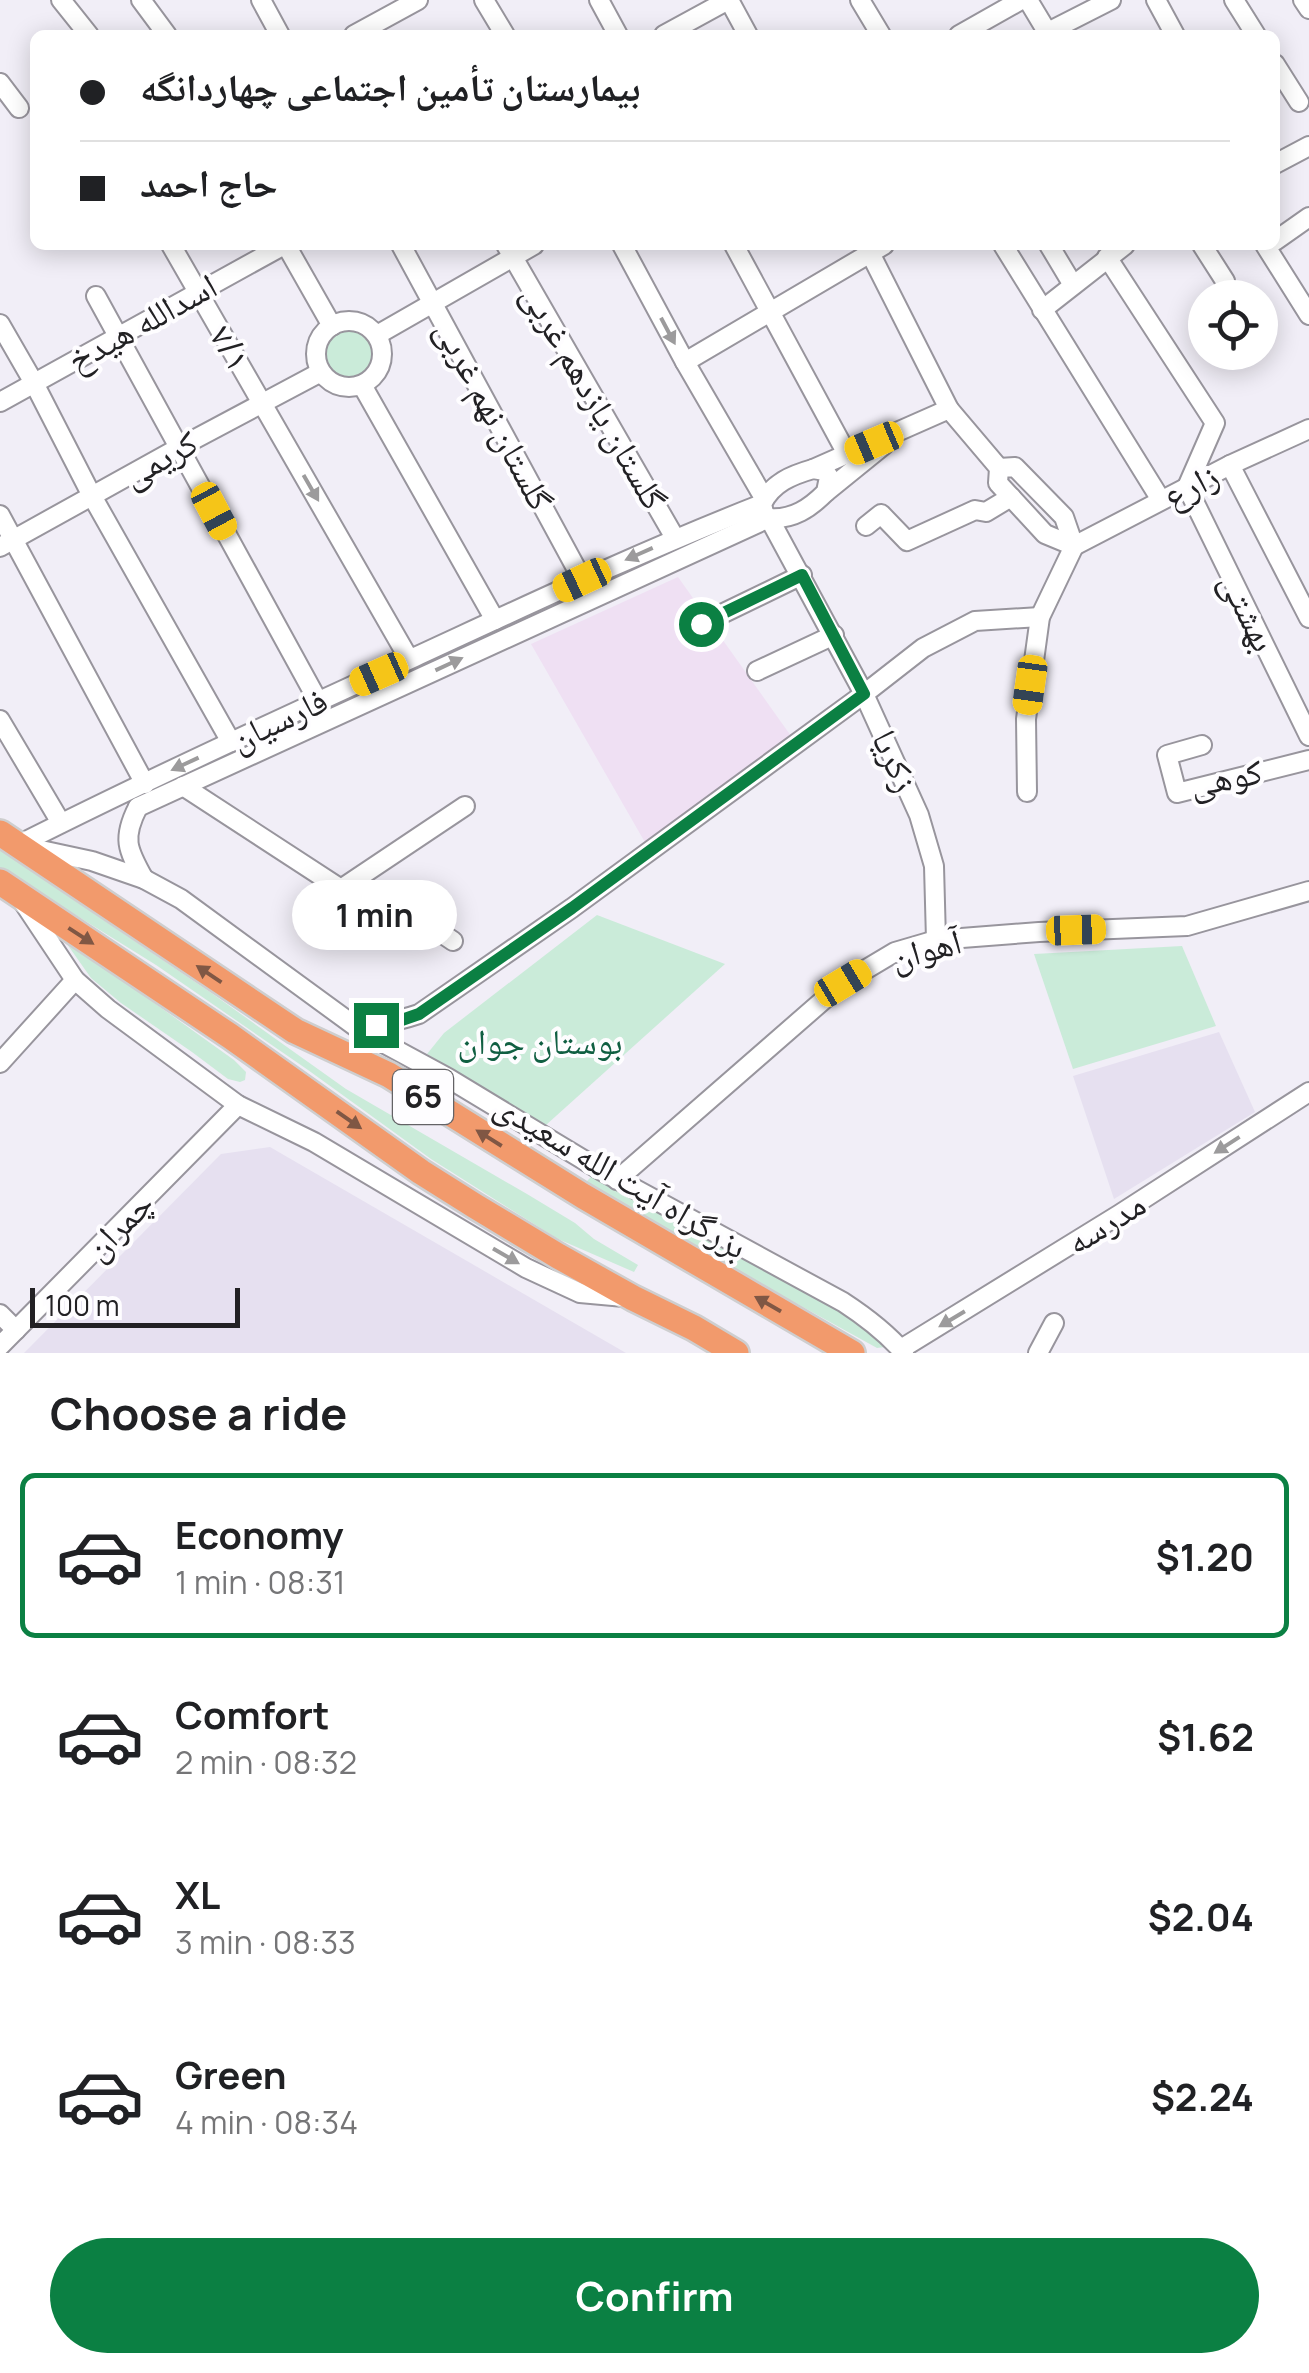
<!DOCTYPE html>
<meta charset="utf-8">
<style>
:root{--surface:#fff;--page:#f2f2f2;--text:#202124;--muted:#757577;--line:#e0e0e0;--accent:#0b8043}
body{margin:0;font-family:Manrope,"Noto Naskh Arabic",sans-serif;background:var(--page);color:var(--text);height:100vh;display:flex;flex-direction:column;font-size:38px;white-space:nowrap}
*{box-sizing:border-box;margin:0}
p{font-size:32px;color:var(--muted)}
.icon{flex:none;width:55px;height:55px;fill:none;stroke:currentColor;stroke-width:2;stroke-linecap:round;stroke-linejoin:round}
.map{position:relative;height:1353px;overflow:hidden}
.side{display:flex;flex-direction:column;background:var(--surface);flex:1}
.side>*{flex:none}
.hud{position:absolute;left:30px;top:30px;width:1250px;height:220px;border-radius:15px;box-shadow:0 5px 25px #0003;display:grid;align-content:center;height:220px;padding:0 50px;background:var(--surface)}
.tools{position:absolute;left:1188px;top:280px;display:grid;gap:20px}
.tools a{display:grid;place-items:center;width:90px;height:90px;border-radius:50%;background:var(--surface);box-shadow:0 5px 25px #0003;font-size:50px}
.scale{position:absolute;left:30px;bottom:25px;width:210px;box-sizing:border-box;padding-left:10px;border:5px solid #222124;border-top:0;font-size:28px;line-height:35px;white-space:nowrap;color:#222124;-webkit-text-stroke:8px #fefdff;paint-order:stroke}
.end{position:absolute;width:45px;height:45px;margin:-22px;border:12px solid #0b8043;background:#fff;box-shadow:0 0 0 5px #fff}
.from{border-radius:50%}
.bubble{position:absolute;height:70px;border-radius:35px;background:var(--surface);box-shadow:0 5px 25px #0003;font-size:32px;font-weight:700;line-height:70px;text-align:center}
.car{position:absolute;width:30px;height:60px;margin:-30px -15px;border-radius:12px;box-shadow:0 0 8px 2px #0007;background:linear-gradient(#f5c518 24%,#345 0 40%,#f5c518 0 76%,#345 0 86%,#f5c518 0)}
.hud b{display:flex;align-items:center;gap:35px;height:95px;font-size:38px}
.hud b+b{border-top:2px solid var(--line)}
.hud i{width:25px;height:25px;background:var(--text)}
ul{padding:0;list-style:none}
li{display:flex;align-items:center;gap:30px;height:165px;margin:0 20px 15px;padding:0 30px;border:5px solid transparent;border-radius:15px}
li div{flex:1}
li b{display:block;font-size:38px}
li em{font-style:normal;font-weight:700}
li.active{border-color:var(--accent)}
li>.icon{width:90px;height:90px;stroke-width:1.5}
h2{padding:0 50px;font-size:45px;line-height:120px}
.cta{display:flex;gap:20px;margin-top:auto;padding:20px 50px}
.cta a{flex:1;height:115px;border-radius:60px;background:var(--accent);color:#fff;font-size:40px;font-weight:700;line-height:115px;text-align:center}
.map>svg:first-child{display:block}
.built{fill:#e6e0f0}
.medical{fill:#efe0f3}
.green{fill:#caebd9}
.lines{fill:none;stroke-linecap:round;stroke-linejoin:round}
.minor-casing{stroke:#98959d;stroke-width:22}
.highway-casing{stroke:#cececf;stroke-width:30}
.minor{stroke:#fff;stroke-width:18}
.highway{stroke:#f29a6c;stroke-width:25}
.oneway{fill:#9c9b9c}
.oneway2{fill:#805744}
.route{stroke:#0b8043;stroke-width:12}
.labels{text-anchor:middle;stroke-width:8;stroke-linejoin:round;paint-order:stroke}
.shield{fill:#fefdff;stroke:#646366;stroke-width:2.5}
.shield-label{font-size:32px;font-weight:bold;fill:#222124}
.street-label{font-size:35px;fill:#222124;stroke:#fefdff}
.park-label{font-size:35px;fill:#105f42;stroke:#fefdff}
</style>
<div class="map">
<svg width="1309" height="1353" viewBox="0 0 1309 1353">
<rect width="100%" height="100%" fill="#f1eef7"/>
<g class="built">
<polygon points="1219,1032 1255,1112 1114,1199 1073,1076"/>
<polygon points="270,1147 626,1353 24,1353 221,1154"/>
</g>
<polygon class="medical" points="678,577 796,743 650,851 531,644"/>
<g class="green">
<circle cx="348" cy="354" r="25"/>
<polygon points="0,850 210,992 346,1089 527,1194 575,1223 594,1239 638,1265 634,1272 558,1239 491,1197 431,1159 308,1070 156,965 0,868"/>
<polygon points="597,915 725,964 546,1125 427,1054 444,1033"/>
<polygon points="62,937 234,1060 246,1072 245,1080 240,1082 228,1079 192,1052 121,1003 91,978"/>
<polygon points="1182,946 1216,1026 1073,1069 1034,954"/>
<polygon points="592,1176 857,1321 882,1339 885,1347 877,1348 591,1190 586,1182"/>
</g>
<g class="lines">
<defs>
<g id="minor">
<polyline points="61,0 89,35"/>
<polyline points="141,0 167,35"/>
<polyline points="261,0 280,35"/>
<polyline points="484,0 505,35"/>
<polyline points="599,0 618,35"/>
<polyline points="729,0 748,35"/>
<polyline points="860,0 881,35"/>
<polyline points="1028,0 1049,35"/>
<polyline points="1156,0 1175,35"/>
<polyline points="1234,0 1256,35"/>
<polyline points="1303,0 1309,9"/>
<polyline points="1048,32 1111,0"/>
<polyline points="354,35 418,0"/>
<polyline points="664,35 728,0"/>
<polyline points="959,35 1021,0"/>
<polyline points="1275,64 1299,102"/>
<polyline points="0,83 19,108"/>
<polyline points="1275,164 1309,146"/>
<polyline points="1275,241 1309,217"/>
<polyline points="171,245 409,659"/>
<polyline points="286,245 332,326"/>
<polyline points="401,245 582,579"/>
<polyline points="506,245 675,538"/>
<polyline points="622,245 685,362 764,498"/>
<polyline points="734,245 847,454"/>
<polyline points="866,245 949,409"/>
<polyline points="1003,245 1161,500"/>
<polyline points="1049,245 1073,285"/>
<polyline points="1202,245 1225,281"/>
<polyline points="1265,245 1309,315"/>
<polyline points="1107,257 1215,423 1187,487 1309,736"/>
<polyline points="96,296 318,701"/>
<polyline points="1042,310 1125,245"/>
<circle cx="349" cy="354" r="33"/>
<polyline points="0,324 34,383 92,496 231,742"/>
<polyline points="377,335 534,245"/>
<polyline points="685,362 884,245"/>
<polyline points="362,385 495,620"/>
<polyline points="0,402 284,245"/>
<polyline points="1230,465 1309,618"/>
<polyline points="999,468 1015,467 1064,517 1074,546"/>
<polyline points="813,469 949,409 999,468 998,483 1045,534 1074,546"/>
<path d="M813,469L825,471L829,477L826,492C810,508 793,520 769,518L764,513L762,504C772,483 792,475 813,469Z"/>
<polyline points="826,492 884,445"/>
<polyline points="0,515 145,784"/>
<polyline points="866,526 881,514 907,541 975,510 986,512 1011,497"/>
<polyline points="1074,546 1230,465 1309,429"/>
<polyline points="0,547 180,447 321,372"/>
<polyline points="701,624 802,575"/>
<polyline points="757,671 834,635"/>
<polyline points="0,720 61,823"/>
<polyline points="1202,745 1167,755 1177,793 1309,760"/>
<polyline points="183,786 341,889 407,910 453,941"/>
<polyline points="1027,792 1026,719 1040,617 1074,546"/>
<polyline points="138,807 769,518 864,694 919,815 934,866 936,940"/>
<path d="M138,807C122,838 127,849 144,879"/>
<path d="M18,845C149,779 282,718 415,657C530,604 644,550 762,504"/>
<path d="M27,847L92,861L144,879L181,899L363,1032L448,1078L602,1171L843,1302C866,1317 886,1332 904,1353"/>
<polyline points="341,889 465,806"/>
<polyline points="23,902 75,980 108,1009 238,1105 314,1142 526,1268 580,1293 624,1297"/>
<path d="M353,1022C378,1025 395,1022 419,1014L572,908L864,694L923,648L975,621L1040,617"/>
<polyline points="0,1063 75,980"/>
<polyline points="617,1180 843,983 895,952 936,940 1039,932 1187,926 1309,891"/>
<polyline points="0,1314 16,1330"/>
<polyline points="0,1346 238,1105"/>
<polyline points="901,1349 1120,1214 1309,1092"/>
<polyline points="1038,1353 1054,1323"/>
</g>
<g id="highway">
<polyline points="0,833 295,1031 389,1075 583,1196 852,1353"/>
<polyline points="0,882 230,1036 421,1172 475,1206 558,1256 633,1298 694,1328 736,1353"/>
</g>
</defs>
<use href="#minor" class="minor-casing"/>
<use href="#highway" class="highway-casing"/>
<use href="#minor" class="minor"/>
<use href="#highway" class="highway"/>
</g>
<defs><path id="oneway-solid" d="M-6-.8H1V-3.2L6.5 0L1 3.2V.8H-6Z" transform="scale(2.5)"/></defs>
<g class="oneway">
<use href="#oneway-solid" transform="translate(668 331) rotate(62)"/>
<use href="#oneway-solid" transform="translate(311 488) rotate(60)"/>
<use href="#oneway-solid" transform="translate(639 554) rotate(156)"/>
<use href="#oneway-solid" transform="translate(449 664) rotate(-25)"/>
<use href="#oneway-solid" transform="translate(185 764) rotate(155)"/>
<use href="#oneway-solid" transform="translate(1227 1145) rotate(147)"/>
<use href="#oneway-solid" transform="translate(506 1256) rotate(30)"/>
<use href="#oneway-solid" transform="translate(952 1319) rotate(149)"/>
</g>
<g class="oneway2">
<use href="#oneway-solid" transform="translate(81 936) rotate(33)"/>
<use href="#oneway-solid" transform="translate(209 974) rotate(-146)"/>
<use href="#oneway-solid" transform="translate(349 1120) rotate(35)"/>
<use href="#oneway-solid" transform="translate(489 1138) rotate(-148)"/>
<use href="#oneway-solid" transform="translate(768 1304) rotate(-150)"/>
</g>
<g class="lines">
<polyline class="route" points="376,1025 396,1022 419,1014 572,908 864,694 802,575 701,624"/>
</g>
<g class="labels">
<rect class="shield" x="393" y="1070" width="60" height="54" rx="8"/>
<g class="shield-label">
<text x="423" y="1108">65</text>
</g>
<g class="street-label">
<text transform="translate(142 323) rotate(-29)" y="12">اسدالله هیدخ</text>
<text transform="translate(230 348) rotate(59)" y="12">۷/۱</text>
<text transform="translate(594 397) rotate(60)" y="12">گلستان یازدهم غربی</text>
<text transform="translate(494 415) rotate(62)" y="12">گلستان نهم غربی</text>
<text transform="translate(160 459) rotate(-29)" y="12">کریمی</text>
<text transform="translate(1191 486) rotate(-27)" y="12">زارع</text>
<text transform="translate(1248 612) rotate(64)" y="12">بهشتی</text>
<text transform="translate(279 720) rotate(-25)" y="12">فارسیان</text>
<text transform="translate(895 761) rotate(66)" y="12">زکریا</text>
<text transform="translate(1226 778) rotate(-11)" y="12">کوهی</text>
<text transform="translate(926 950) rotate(-15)" y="12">آهوان</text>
<text transform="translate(621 1176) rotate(31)" y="12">بزرگراه آیت الله سعیدی</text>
<text transform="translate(1106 1223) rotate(-32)" y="12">مدرسه</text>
<text transform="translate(119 1226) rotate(-45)" y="12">چمران</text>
</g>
<g class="park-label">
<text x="540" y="1054">بوستان جوان</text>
</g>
</g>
</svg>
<div class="tools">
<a><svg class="icon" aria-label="locate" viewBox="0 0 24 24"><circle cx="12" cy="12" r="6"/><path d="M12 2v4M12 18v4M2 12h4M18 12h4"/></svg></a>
</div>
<div class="scale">100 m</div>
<i class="end from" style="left:701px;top:624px"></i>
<i class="end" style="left:376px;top:1025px"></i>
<div class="bubble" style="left:292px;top:880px;width:165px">1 min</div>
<i class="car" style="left:874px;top:443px;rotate:247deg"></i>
<i class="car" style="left:214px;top:511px;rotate:152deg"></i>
<i class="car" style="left:582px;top:580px;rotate:245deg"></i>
<i class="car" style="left:379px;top:674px;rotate:246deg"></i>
<i class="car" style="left:1030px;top:685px;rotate:188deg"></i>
<i class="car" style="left:1076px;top:930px;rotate:88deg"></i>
<i class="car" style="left:843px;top:983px;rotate:59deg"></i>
<div class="hud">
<b><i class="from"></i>بیمارستان تأمین اجتماعی چهاردانگه</b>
<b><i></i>حاج احمد</b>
</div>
</div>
<section class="side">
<h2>Choose a ride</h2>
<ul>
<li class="active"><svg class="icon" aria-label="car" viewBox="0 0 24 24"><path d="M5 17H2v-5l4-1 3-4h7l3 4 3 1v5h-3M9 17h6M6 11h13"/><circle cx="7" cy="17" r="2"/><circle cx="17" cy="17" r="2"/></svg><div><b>Economy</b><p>1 min · 08:31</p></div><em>$1.20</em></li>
<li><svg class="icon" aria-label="car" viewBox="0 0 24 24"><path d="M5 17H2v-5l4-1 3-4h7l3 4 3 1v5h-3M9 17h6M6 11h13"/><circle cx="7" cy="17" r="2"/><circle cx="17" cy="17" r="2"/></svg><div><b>Comfort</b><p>2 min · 08:32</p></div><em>$1.62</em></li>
<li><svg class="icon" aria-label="car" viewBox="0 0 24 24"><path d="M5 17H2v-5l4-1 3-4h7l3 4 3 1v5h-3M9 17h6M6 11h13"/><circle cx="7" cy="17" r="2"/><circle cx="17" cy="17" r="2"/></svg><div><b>XL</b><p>3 min · 08:33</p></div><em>$2.04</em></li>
<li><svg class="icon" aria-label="car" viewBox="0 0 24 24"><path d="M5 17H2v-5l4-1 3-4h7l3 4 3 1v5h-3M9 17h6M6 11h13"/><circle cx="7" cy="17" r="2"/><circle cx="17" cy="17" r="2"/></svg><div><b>Green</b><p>4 min · 08:34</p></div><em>$2.24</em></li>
</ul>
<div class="cta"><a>Confirm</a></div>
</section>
